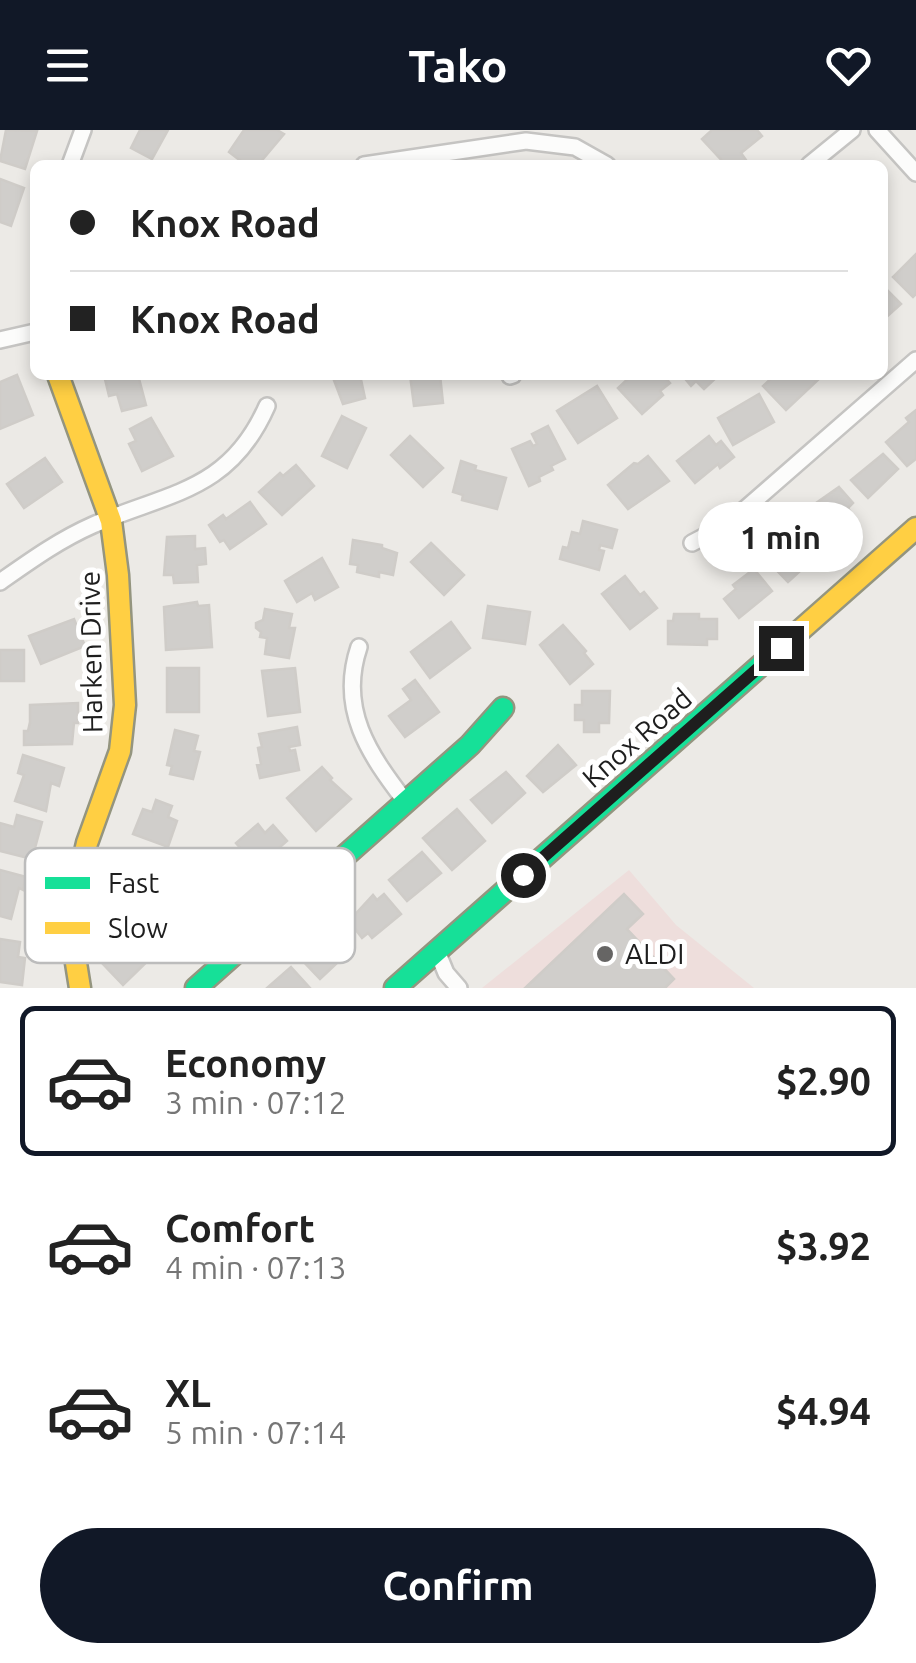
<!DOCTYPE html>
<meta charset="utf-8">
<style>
:root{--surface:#fff;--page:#f6f6f6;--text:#222;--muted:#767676;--line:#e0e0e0;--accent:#111827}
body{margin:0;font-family:Ubuntu,sans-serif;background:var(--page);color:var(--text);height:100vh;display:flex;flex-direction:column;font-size:38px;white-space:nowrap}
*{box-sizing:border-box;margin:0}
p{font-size:32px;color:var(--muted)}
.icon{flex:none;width:55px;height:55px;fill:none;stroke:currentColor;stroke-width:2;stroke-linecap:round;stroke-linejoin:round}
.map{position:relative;height:858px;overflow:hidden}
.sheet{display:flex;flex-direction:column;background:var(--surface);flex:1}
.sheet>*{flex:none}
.top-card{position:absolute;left:30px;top:30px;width:858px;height:220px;border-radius:15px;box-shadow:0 5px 15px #0003;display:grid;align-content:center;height:220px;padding:0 40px;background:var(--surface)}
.end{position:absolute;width:45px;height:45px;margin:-22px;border:12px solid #1e1e1e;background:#fff;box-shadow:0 0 0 5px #fff}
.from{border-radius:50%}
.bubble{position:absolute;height:70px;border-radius:35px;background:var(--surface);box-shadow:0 5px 15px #0003;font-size:32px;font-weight:600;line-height:70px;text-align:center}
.top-card b{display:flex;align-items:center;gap:35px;height:95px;font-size:38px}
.top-card b+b{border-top:2px solid var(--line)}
.top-card i{width:25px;height:25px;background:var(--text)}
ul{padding:18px 0 0;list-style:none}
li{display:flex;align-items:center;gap:30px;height:150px;margin:0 20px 15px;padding:0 20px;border:5px solid transparent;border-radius:15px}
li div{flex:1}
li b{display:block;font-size:38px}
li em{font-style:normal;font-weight:600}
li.active{border-color:var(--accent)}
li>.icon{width:90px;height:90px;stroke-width:1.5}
.action{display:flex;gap:20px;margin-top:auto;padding:20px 40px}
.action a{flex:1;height:115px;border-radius:60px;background:var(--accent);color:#fff;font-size:40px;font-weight:600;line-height:115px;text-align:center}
header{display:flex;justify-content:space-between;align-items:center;height:130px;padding:0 40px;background:var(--accent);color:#fff;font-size:45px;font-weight:600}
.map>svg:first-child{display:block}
.commercial{fill:#eededc}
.building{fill:#d0cecb;stroke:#cfccc8;stroke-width:2.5}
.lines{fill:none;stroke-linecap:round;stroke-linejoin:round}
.street-casing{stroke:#c5c4c2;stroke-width:20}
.fast-casing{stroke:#94957f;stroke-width:25}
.slow-casing{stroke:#94957f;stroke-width:25}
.street{stroke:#fcfcfb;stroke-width:15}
.fast{stroke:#16e098;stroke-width:20}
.slow{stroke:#ffcf43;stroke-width:20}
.route{stroke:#1e1e1e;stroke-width:12}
.poi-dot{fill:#666564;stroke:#fff;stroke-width:4}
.labels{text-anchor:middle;stroke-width:10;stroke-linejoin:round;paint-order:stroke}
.street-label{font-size:28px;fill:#1e1e1e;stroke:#fff}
.poi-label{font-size:28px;fill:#1e1e1e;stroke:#fff;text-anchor:start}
.key{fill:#fff;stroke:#bcbcbc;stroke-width:2.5}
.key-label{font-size:28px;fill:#1e1e1e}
</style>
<header><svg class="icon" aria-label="menu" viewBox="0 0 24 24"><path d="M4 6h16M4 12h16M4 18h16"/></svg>Tako<svg class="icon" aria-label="heart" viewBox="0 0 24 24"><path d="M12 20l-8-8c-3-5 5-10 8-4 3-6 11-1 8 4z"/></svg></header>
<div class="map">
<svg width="916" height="858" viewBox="0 0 916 858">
<rect width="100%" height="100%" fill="#eceae6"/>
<polygon class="commercial" points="629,740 676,795 754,858 482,858"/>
<g class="building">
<polygon points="6,0 37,1 25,39 0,31"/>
<polygon points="140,0 168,0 152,29 131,18"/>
<polygon points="244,0 277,0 284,4 258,35 246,35 229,22"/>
<polygon points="712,0 757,0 762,6 741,23 746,30 740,35 726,35 702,9"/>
<polygon points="0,49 24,58 11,96 0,92"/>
<polygon points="916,124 916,164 913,167 893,147"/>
<polygon points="882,155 901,174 882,191"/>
<polygon points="17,245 33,285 0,299 0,252"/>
<polygon points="104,245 138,245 146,275 122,281 117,264 109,266"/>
<polygon points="332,245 360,245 365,268 343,274"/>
<polygon points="410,245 440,245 443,273 414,276"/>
<polygon points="632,245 663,245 670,253 660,261 663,265 642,284 618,258"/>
<polygon points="682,245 719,245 704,259 696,251 691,256"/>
<polygon points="775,245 820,245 822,246 786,280 763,256"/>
<polygon points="597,256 617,288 578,313 557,281"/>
<polygon points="759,264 774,292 733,315 718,288"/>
<polygon points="916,280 916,329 907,336 886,312 909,292 906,288"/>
<polygon points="342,286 366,298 347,338 322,326"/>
<polygon points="151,288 173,326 142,341 129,314 136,311 130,299"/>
<polygon points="548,296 565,329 551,336 553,340 539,347 540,351 529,356 512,319 530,311 533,316 537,314 532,304"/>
<polygon points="410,306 443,338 423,357 391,325"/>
<polygon points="709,306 716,315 721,311 734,327 720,338 718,334 695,353 677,331"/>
<polygon points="883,324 898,339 868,368 851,350"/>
<polygon points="648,326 669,351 628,379 608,355 634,333 638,334"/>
<polygon points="45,328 62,352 24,378 7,354"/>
<polygon points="461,331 476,336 475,340 506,348 497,379 462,370 463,365 453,362"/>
<polygon points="296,335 314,356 282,385 259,362 280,343 283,346"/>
<polygon points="839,357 853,373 848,378 852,384 822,407 806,389 814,383 809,378"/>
<polygon points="250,372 266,394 230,419 224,410 220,412 209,395 223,385 226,389"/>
<polygon points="583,391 617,400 612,418 600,415 599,420 604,421 599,440 560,429 563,417 568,418 572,402 580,404"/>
<polygon points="797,394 817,415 794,437 799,442 788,452 758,421 773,407 779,414"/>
<polygon points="195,406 195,419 205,418 206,434 197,435 198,452 174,453 173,445 164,445 167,407"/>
<polygon points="353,410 382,415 382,418 397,423 393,445 379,442 379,447 357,442 358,435 350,434"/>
<polygon points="431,413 464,445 444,465 411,432"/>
<polygon points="322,428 338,457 315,470 312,463 297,472 285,451"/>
<polygon points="754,439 772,461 739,488 724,469 736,459 733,455"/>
<polygon points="625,446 640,465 644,462 657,478 630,499 602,464"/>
<polygon points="197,472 198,476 209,475 212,517 166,520 164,477"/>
<polygon points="488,476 530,482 525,514 483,508"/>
<polygon points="265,479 292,484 289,498 295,498 289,528 265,524 267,508 260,507 261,502 256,498 256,493 263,490"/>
<polygon points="674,484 699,484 699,489 717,489 717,509 707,509 707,515 668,514 668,491 673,491"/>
<polygon points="74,489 85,516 41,534 29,506"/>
<polygon points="451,492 470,518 430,548 411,522"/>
<polygon points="563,495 586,521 584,523 593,534 570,554 540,515"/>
<rect x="0" y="520" width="24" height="31"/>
<rect x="167" y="538" width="32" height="44"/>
<polygon points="295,538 300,582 268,586 262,541"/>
<polygon points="415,550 439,582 405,607 389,586 411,570 403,559"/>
<polygon points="582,561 610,561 609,593 599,593 599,602 584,602 584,590 575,590 575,575 582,575"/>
<polygon points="78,573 78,593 74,593 72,614 24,615 24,601 28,601 30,592 30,575"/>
<polygon points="297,597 300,615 289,617 290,621 295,620 299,640 260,648 257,635 261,634 258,618 262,617 259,604"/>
<polygon points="175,600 198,606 194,621 200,622 193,649 170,644 172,636 167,635"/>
<polygon points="558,615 576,635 543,662 527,646"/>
<polygon points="23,625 64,638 59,656 51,653 46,681 15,671 24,645 18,643"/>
<polygon points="322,637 332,648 330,650 351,669 316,701 287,668"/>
<polygon points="506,642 525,663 492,693 471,670"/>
<polygon points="156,670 172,676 168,687 177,691 168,717 133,704 143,679 152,682"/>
<polygon points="457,679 485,711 452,740 423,708"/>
<polygon points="17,685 42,692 32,729 0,721 0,693 14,697"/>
<polygon points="258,694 265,703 273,695 287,711 257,737 236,713"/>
<polygon points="422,722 441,743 407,771 389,750"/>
<polygon points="0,740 26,747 23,760 19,758 11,789 0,786"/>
<polygon points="384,764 401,784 372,808 368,803 362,808 349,791 373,765 377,770"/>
<polygon points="624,764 643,784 627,799 674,849 665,858 525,858"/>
<polygon points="334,798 353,818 320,849 301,829"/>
<polygon points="136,800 157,822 123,855 102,833"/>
<polygon points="0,809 20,812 18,827 25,828 22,855 0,852"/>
<polygon points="291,837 310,858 267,858"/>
</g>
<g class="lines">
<defs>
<g id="street">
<polyline points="877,0 916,43"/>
<polyline points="70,35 83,0"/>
<polyline points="364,35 526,11 575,17 607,35"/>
<polyline points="809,35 852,0"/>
<polyline points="0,210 35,202"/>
<polyline points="510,246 513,245"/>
<polyline points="692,413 728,394 916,230"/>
<path d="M0,452C30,431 59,410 93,395C169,362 229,362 267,276"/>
<path d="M359,517C338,579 369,624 405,671"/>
<polyline points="437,821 446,843 459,858"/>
</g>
<g id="fast">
<polyline points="196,858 470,615 503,578"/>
<polyline points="395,858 795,505"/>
</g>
<g id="slow">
<polyline points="58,245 111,391 118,445 125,575 120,621 87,713 76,760 72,808 80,858"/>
<polyline points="795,505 916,398"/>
</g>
</defs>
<use href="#street" class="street-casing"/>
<use href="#fast" class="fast-casing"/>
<use href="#slow" class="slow-casing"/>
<use href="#street" class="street"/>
<use href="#fast" class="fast"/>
<use href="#slow" class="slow"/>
</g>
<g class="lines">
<polyline class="route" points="523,745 781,518"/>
</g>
<circle class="poi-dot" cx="605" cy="824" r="10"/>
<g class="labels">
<g class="street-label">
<text transform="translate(91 522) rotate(-91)" y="10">Harken Drive</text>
<text transform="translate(637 608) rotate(-41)" y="10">Knox Road</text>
</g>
<g class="poi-label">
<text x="625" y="834">ALDI</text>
</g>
</g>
<rect x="25" y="718" width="330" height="115" rx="15" class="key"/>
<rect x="45" y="747" width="45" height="12" fill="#16e098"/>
<rect x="45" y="792" width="45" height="12" fill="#ffcf43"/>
<g class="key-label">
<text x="108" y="763">Fast</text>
<text x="108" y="808">Slow</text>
</g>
</svg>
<i class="end from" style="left:523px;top:745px"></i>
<i class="end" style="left:781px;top:518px"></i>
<div class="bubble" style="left:698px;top:372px;width:165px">1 min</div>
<div class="top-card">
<b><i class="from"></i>Knox Road</b>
<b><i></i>Knox Road</b>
</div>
</div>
<section class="sheet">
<ul>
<li class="active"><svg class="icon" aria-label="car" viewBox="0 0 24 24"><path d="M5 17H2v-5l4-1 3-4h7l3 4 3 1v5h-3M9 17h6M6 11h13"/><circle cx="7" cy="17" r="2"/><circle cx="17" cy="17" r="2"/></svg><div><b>Economy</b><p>3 min · 07:12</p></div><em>$2.90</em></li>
<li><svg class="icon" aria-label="car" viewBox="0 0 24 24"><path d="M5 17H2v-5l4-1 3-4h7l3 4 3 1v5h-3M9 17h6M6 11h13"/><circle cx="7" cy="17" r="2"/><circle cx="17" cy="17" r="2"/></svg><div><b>Comfort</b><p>4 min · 07:13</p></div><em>$3.92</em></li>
<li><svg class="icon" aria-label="car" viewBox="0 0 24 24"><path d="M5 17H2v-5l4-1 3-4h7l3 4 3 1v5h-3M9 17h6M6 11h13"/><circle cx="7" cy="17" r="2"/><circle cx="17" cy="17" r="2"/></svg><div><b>XL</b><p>5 min · 07:14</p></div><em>$4.94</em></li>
</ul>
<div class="action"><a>Confirm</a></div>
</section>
